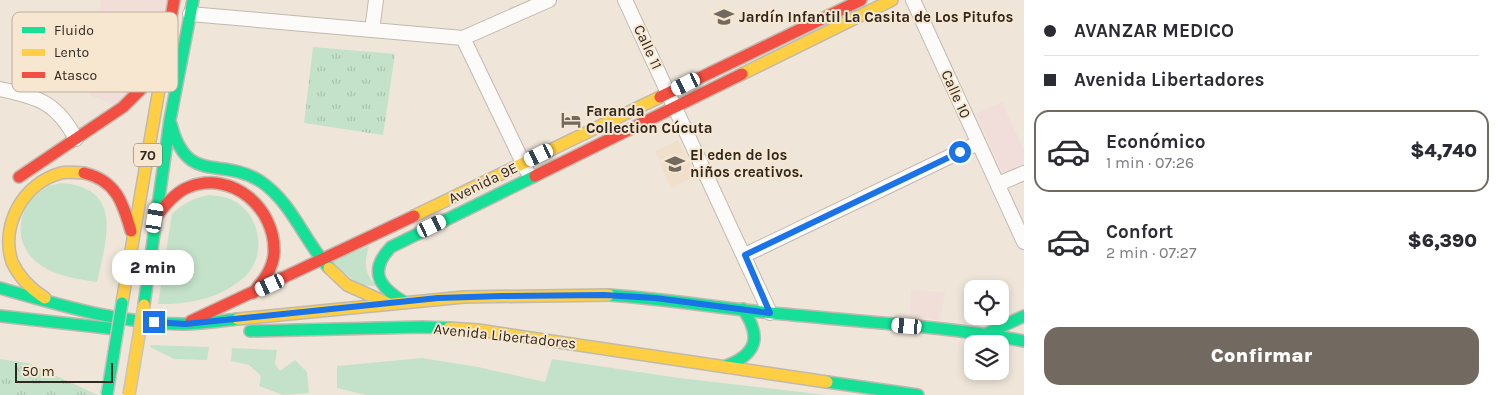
<!DOCTYPE html>
<html lang="es">
<meta charset="utf-8">
<style>
:root{--surface:#fff;--page:#f2f2f3;--text:#2b2b33;--muted:#7c7c81;--line:#e1e1e2;--accent:#726a61}
body{margin:0;font-family:Karla,sans-serif;background:var(--page);color:var(--text);height:100vh;display:flex;flex-direction:column;font-size:19px;white-space:nowrap}
*{box-sizing:border-box;margin:0}
p{font-size:16px;color:var(--muted)}
.icon{flex:none;width:28px;height:28px;fill:none;stroke:currentColor;stroke-width:2;stroke-linecap:round;stroke-linejoin:round}
.map{position:relative;flex:1;overflow:hidden}
.sheet{display:flex;flex-direction:column;background:var(--surface);width:475px}
.sheet>*{flex:none}
.banner{display:grid;align-content:center;height:110px;padding:0 20px;background:var(--surface)}
.fabs{position:absolute;left:964px;top:280px;display:grid;gap:10px}
.fabs a{display:grid;place-items:center;width:45px;height:45px;border-radius:10px;background:var(--surface);box-shadow:0 2px 8px #0003;font-size:25px}
.scale{position:absolute;left:15px;bottom:12px;width:98px;box-sizing:border-box;padding-left:5px;border:2px solid #2f2820;border-top:0;font-size:14px;line-height:18px;white-space:nowrap;color:#2f2820;-webkit-text-stroke:4px #f8e7d0;paint-order:stroke}
.end{position:absolute;width:22px;height:22px;margin:-11px;border:6px solid #1a73e8;background:#fff;box-shadow:0 0 0 2px #fff}
.from{border-radius:50%}
.bubble{position:absolute;height:35px;border-radius:15px;background:var(--surface);box-shadow:0 2px 8px #0003;font-size:16px;font-weight:800;line-height:35px;text-align:center}
.car{position:absolute;width:15px;height:30px;margin:-15px -8px;border-radius:6px;box-shadow:0 0 4px 1px #0007;background:linear-gradient(#fff 24%,#345 0 40%,#fff 0 76%,#345 0 86%,#fff 0)}
.banner b{display:flex;align-items:center;gap:18px;height:48px;font-size:19px}
.banner b+b{border-top:1px solid var(--line)}
.banner i{width:12px;height:12px;background:var(--text)}
ul{padding:0;list-style:none}
li{display:flex;align-items:center;gap:15px;height:82px;margin:0 10px 8px;padding:0 10px;border:2px solid transparent;border-radius:15px}
li div{flex:1}
li b{display:block;font-size:19px}
li em{font-style:normal;font-weight:800}
li.active{border-color:var(--accent)}
li>.icon{width:45px;height:45px;stroke-width:1.5}
.primary-button{display:flex;gap:10px;margin-top:auto;padding:10px 20px}
.primary-button a{flex:1;height:58px;border-radius:15px;background:var(--accent);color:#fff;font-size:20px;font-weight:800;line-height:58px;text-align:center}
main{display:flex;flex:1;min-height:0}
.map>svg:first-child{display:block}
.commercial{fill:#f1ded9}
.built{fill:#f0dfca}
.medical{fill:#f1dedb}
.grass{fill:url(#grass-tufts)}
.park{fill:#c4e2c9}
.lines{fill:none;stroke-linecap:round;stroke-linejoin:round}
.street-casing{stroke:#c1b9af;stroke-width:16}
.fast-casing{stroke:#c1b9af;stroke-width:14}
.slow-casing{stroke:#c1b9af;stroke-width:14}
.jam-casing{stroke:#c1b9af;stroke-width:14}
.street{stroke:#fdfbf9;stroke-width:14}
.fast{stroke:#16e098;stroke-width:11}
.slow{stroke:#ffcf43;stroke-width:11}
.jam{stroke:#f24e42;stroke-width:11}
.fast-bridge-casing{stroke:#c8c3bd;stroke-width:14;stroke-linecap:butt}
.slow-bridge-casing{stroke:#c8c3bd;stroke-width:14;stroke-linecap:butt}
.fast-bridge{stroke:#16e098;stroke-width:11}
.slow-bridge{stroke:#ffcf43;stroke-width:11}
.route{stroke:#1a73e8;stroke-width:6}
.labels{text-anchor:middle;stroke-width:4;stroke-linejoin:round;paint-order:stroke}
.shield{fill:#f8e7d0;stroke:#6b6155;stroke-width:1}
.shield-label{font-size:14px;font-weight:bold;fill:#2f2820}
.poi-label{font-size:15px;font-weight:bold;fill:#2f2820;stroke:#f8e7d0;text-anchor:start}
.street-label{font-size:15px;fill:#2f2820;stroke:#f8e7d0}
.key{fill:#f8e7d0;stroke:#bcae9b;stroke-width:1}
.key-label{font-size:14px;fill:#2f2820}
</style>
<main>
<div class="map">
<svg width="1024" height="395" viewBox="0 0 1024 395">
<defs>
<pattern id="grass-tufts" width="24" height="20" patternUnits="userSpaceOnUse" patternTransform="scale(1.25)"><rect width="24" height="20" fill="#c4e2c9"/><path d="M3 7l-1-3M5 7V3M7 7l1-3M15 17l-1-3M17 17v-4M19 17l1-3" fill="none" stroke="#a9c2ac"/></pattern>
</defs>
<rect width="100%" height="100%" fill="#efe6d9"/>
<g class="commercial">
<polygon points="101,0 167,0 160,54 116,106 90,95"/>
<polygon points="911,290 945,292 940,321 910,315"/>
</g>
<polygon class="built" points="678,140 696,176 671,188 655,151"/>
<polygon class="medical" points="1002,102 1024,150 1024,167 1004,176 976,114"/>
<g class="grass">
<polygon points="313,47 395,54 383,135 304,123"/>
<polygon points="0,359 28,363 98,395 0,395"/>
</g>
<g class="park">
<path d="M60,183C125,187 106,240 97,282C78,279 59,277 42,266C11,247 15,205 45,188C49,185 55,185 60,183Z"/>
<path d="M209,195C220,196 230,197 239,204C263,222 266,261 241,280C218,299 186,305 158,304L172,214C184,203 193,198 209,195Z"/>
<path d="M369,246C364,264 364,272 376,286L359,285L331,261Z"/>
<polygon points="151,345 209,347 207,360 174,359 150,347"/>
<polygon points="232,348 277,350 275,364 280,371 295,360 307,372 309,393 283,395 259,386 261,376 249,365 231,361"/>
<polygon points="422,358 478,367 545,382 552,359 679,378 826,395 366,395 337,388 337,366"/>
</g>
<g class="lines">
<defs>
<g id="street">
<polyline points="625,0 770,313"/>
<polyline points="913,0 1024,242"/>
<polyline points="190,14 463,38 549,0"/>
<polyline points="372,30 376,0"/>
<polyline points="463,38 527,171"/>
<path d="M0,89C39,97 57,103 76,139"/>
<polyline points="998,184 1024,173"/>
<polyline points="745,255 978,143"/>
</g>
<g id="fast">
<path d="M171,124C187,186 220,156 260,181C292,202 304,241 329,268"/>
<path d="M0,288C59,305 122,324 184,324C202,324 220,321 238,319"/>
<path d="M609,295C668,299 725,309 783,314C863,322 945,326 1024,341"/>
<path d="M404,302C379,287 368,271 391,247L535,176"/>
<polyline points="144,305 170,120 193,0"/>
<polyline points="0,316 116,329"/>
<polyline points="250,331 422,327 449,328"/>
<polyline points="986,334 1024,316"/>
<path d="M726,366C757,354 762,337 743,309"/>
<polyline points="827,382 918,395"/>
</g>
<g id="slow">
<polyline points="742,74 892,0"/>
<polyline points="414,216 660,97"/>
<polyline points="329,268 347,285 387,303"/>
<path d="M45,298C31,289 19,277 12,262C0,224 24,183 61,173C68,171 76,173 84,173"/>
<polyline points="122,303 162,72"/>
<polyline points="238,319 464,297 609,295"/>
<polyline points="449,328 478,330 827,382"/>
</g>
<g id="jam">
<polyline points="162,72 174,0"/>
<polyline points="660,97 861,0"/>
<path d="M84,173C116,180 123,203 131,231"/>
<polyline points="535,176 742,74"/>
<polyline points="19,177 123,107 142,88 162,61"/>
<path d="M155,218C164,207 175,192 189,187C232,170 276,208 274,253C273,269 263,281 253,293"/>
<polyline points="191,321 414,216"/>
</g>
</defs>
<use href="#street" class="street-casing"/>
<use href="#fast" class="fast-casing"/>
<use href="#slow" class="slow-casing"/>
<use href="#jam" class="jam-casing"/>
<use href="#street" class="street"/>
<use href="#fast" class="fast"/>
<use href="#slow" class="slow"/>
<use href="#jam" class="jam"/>
<defs>
<polyline id="fast-bridge" points="107,395 122,303"/>
<polyline id="slow-bridge" points="129,395 144,305"/>
</defs>
<use href="#fast-bridge" class="fast-bridge-casing"/>
<use href="#slow-bridge" class="slow-bridge-casing"/>
<use href="#fast-bridge" class="fast-bridge"/>
<use href="#slow-bridge" class="slow-bridge"/>
</g>
<g class="lines">
<polyline class="route" points="154,322 185,324 438,298 502,296 604,295 655,298 770,313 745,255 960,152"/>
</g>
<defs>
<symbol id="school-bare" viewBox="-9 -9 18 18"><path d="M0-5L7-2L0 1L-7-2ZM-4 1L0 2.5L4 1V4Q0 6-4 4Z" fill="#726a61" stroke="#f8e7d0" stroke-width="2.5" paint-order="stroke"/></symbol>
<symbol id="hotel-bare" viewBox="-9 -9 18 18"><path d="M-6-4.5h1.5V1H6V5H4.5V3h-9V5H-6ZM-4 0a1.8 1.8 0 1 1 3.6 0ZM.5 0V-2.5h3Q6-2.5 6 0Z" fill="#726a61" stroke="#f8e7d0" stroke-width="2.5" paint-order="stroke"/></symbol>
</defs>
<g fill-rule="evenodd">
<use href="#school-bare" x="710" y="3" width="28" height="28"/>
<use href="#hotel-bare" x="557" y="106" width="28" height="28"/>
<use href="#school-bare" x="661" y="150" width="28" height="28"/>
</g>
<g class="labels">
<rect class="shield" x="134" y="143.5" width="28" height="23" rx="4"/>
<g class="shield-label">
<text x="148" y="160">70</text>
</g>
<g class="poi-label">
<text x="739" y="22">Jardín Infantil La Casita de Los Pitufos</text>
<text x="586" y="116">Faranda<tspan x="586" dy="17">Collection Cúcuta</tspan></text>
<text x="690" y="160">El eden de los<tspan x="690" dy="17">niños creativos.</tspan></text>
</g>
<g class="street-label">
<text transform="translate(648 47) rotate(65)" y="5">Calle 11</text>
<text transform="translate(956 94) rotate(66)" y="5">Calle 10</text>
<text transform="translate(483 183) rotate(-26)" y="5">Avenida 9E</text>
<text transform="translate(505 336) rotate(6)" y="5">Avenida Libertadores</text>
</g>
</g>
<rect x="12" y="12" width="166" height="80" rx="8" class="key"/>
<rect x="22" y="27" width="23" height="6" fill="#16e098"/>
<rect x="22" y="49" width="23" height="7" fill="#ffcf43"/>
<rect x="22" y="72" width="23" height="6" fill="#f24e42"/>
<g class="key-label">
<text x="54" y="35">Fluido</text>
<text x="54" y="57">Lento</text>
<text x="54" y="80">Atasco</text>
</g>
</svg>
<div class="fabs">
<a><svg class="icon" aria-label="locate" viewBox="0 0 24 24"><circle cx="12" cy="12" r="6"/><path d="M12 2v4M12 18v4M2 12h4M18 12h4"/></svg></a>
<a><svg class="icon" aria-label="layers" viewBox="0 0 24 24"><path d="M12 4l9 5-9 5-9-5zM3 14l9 5 9-5"/></svg></a>
</div>
<div class="scale">50 m</div>
<i class="end from" style="left:960px;top:152px"></i>
<i class="end" style="left:154px;top:322px"></i>
<div class="bubble" style="left:112px;top:250px;width:82px">2 min</div>
<i class="car" style="left:686px;top:84px;rotate:244deg"></i>
<i class="car" style="left:539px;top:155px;rotate:244deg"></i>
<i class="car" style="left:155px;top:218px;rotate:9deg"></i>
<i class="car" style="left:432px;top:226px;rotate:64deg"></i>
<i class="car" style="left:270px;top:285px;rotate:245deg"></i>
<i class="car" style="left:907px;top:326px;rotate:275deg"></i>
</div>
<section class="sheet">
<div class="banner">
<b><i class="from"></i>AVANZAR MEDICO</b>
<b><i></i>Avenida Libertadores</b>
</div>
<ul>
<li class="active"><svg class="icon" aria-label="car" viewBox="0 0 24 24"><path d="M5 17H2v-5l4-1 3-4h7l3 4 3 1v5h-3M9 17h6M6 11h13"/><circle cx="7" cy="17" r="2"/><circle cx="17" cy="17" r="2"/></svg><div><b>Económico</b><p>1 min · 07:26</p></div><em>$4,740</em></li>
<li><svg class="icon" aria-label="car" viewBox="0 0 24 24"><path d="M5 17H2v-5l4-1 3-4h7l3 4 3 1v5h-3M9 17h6M6 11h13"/><circle cx="7" cy="17" r="2"/><circle cx="17" cy="17" r="2"/></svg><div><b>Confort</b><p>2 min · 07:27</p></div><em>$6,390</em></li>
</ul>
<div class="primary-button"><a>Confirmar</a></div>
</section>
</main>
